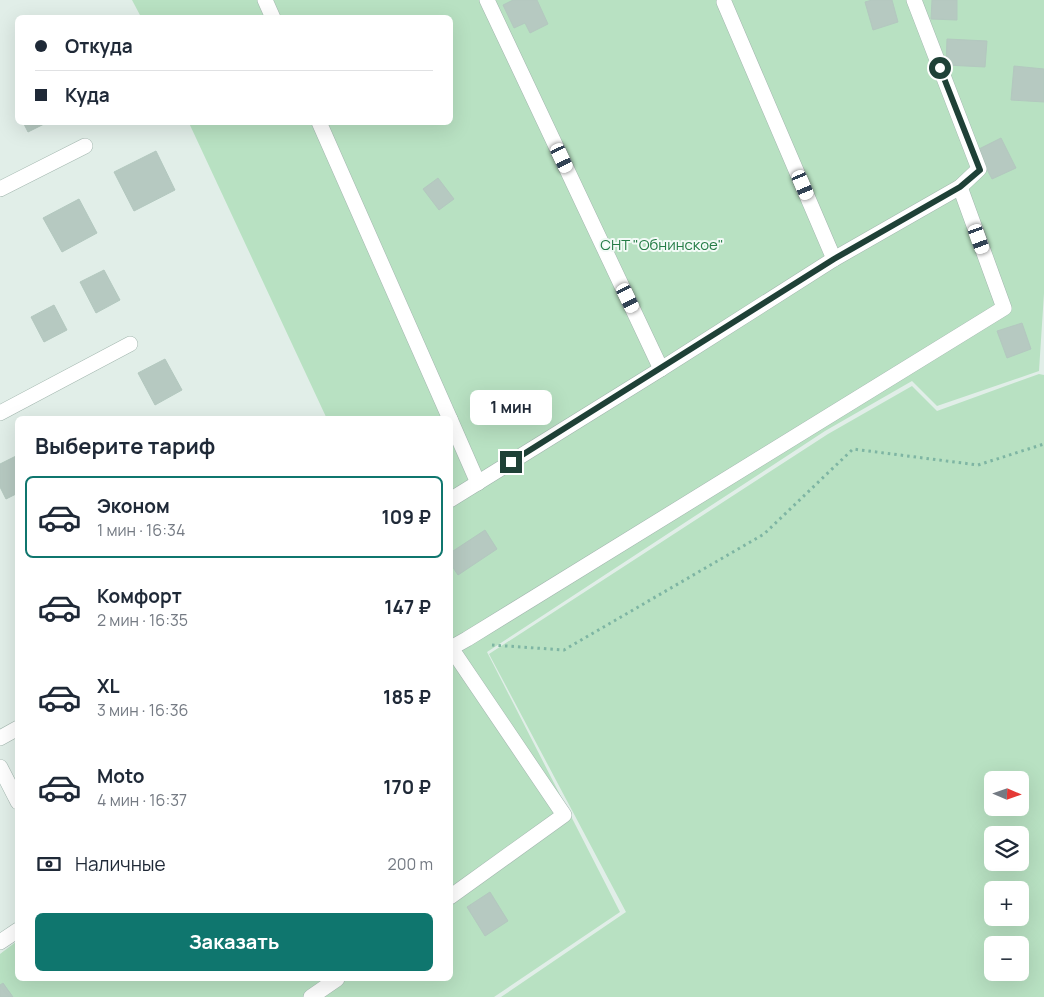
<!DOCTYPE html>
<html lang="ru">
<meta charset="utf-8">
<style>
:root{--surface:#fff;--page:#f6f6f7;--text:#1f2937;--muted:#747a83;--line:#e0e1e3;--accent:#0f766e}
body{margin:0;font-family:Manrope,sans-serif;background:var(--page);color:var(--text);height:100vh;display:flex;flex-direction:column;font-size:19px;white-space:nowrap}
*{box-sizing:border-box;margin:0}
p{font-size:16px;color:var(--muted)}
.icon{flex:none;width:28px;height:28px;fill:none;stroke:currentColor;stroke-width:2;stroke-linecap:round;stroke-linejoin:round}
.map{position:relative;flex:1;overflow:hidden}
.details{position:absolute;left:15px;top:416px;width:438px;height:565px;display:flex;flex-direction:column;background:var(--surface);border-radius:8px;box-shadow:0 5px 20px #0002}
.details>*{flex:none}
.banner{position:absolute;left:15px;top:15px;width:438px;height:110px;border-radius:8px;box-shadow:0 5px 20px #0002;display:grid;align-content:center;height:110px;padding:0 20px;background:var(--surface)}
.needle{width:32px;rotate:92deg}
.controls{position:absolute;left:984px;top:771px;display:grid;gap:10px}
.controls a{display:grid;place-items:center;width:45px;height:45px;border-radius:8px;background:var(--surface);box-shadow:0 5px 20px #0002;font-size:25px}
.end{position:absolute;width:22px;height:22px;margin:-11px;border:6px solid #1f4137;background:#fff;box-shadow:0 0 0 2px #fff}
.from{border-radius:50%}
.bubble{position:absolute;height:35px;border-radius:8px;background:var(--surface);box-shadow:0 5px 20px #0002;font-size:16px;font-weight:700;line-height:35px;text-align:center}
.car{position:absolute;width:15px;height:30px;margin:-15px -8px;border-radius:6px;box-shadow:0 0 4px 1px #0007;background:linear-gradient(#fff 24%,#345 0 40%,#fff 0 76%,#345 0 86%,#fff 0)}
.banner b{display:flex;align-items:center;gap:18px;height:48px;font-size:19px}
.banner b+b{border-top:1px solid var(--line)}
.banner i{width:12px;height:12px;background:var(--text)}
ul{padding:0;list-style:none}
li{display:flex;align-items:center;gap:15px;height:82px;margin:0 10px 8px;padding:0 10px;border:2px solid transparent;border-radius:8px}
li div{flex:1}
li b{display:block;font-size:19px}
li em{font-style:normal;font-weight:700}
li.active{border-color:var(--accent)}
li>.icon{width:45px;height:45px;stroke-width:1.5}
h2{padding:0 20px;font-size:22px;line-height:60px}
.pay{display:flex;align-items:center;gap:12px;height:55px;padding:0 20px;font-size:19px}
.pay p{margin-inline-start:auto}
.cta{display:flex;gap:10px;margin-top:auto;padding:10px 20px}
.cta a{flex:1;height:58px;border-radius:8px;background:var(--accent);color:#fff;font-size:20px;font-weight:700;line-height:58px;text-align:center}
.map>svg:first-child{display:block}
.green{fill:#b8e1c2;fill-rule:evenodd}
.building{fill:#b6c9c1;stroke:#b3c8bf}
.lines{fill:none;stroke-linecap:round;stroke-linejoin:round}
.minor-casing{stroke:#a3b7af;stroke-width:16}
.path{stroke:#7eb5a3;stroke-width:3;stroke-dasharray:2.5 4;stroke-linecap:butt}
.minor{stroke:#fff;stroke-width:15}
.route{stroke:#1f4137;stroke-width:6}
.labels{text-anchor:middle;stroke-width:4;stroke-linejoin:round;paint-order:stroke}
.park-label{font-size:15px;fill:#257c46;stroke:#f2faf6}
</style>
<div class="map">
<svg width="1044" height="997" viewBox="0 0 1044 997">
<rect width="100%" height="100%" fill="#e1eee8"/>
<g class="green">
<polygon points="132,0 1044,0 1044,293 1039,371 937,406 912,381 825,431 487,652 620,912 494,997 0,997 0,954 17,941 18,979 450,979 450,419 327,419 189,123 450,122 450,18 141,17"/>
<path d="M1039,374L1044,375V997H501L626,912L489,654L828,434L912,386L937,411ZM992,780H1020V808H992ZM992,835H1020V862H992ZM992,890H1020V918H992ZM992,945H1020V972H992Z"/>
</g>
<g class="building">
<polygon points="513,0 537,0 548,24 530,33 525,23 514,28 503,5"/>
<polygon points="872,0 892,0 898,22 873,30 865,2"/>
<polygon points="932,0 957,0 957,20 931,19"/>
<polygon points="947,39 987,41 985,67 946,65"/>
<polygon points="1014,66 1044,69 1044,102 1011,100"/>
<polygon points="23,122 48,122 28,132"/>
<polygon points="1001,138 1016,168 992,179 977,150"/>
<polygon points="156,151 175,190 134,211 114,172"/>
<polygon points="438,178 454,199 439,210 423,189"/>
<polygon points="79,199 97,233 62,252 43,218"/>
<polygon points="104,270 120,300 96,313 80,282"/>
<polygon points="54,305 67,330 44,342 31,317"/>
<polygon points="1022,323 1031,349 1007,358 997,331"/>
<polygon points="165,359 182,390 155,405 138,373"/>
<polygon points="18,455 18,493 6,499 0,487 0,464"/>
<polygon points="485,530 497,549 458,575 450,563 450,553"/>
<polygon points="490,892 508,921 485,936 467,907"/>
<polygon points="3,983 13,997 0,997 0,985"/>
</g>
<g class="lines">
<defs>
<g id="minor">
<polyline points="265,0 273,18"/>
<polyline points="487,0 661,369"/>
<polyline points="724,2 834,259"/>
<polyline points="319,122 450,419"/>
<polyline points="0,189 85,146"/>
<polyline points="0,413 130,344"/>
<polyline points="450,419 478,483"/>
<polyline points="450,500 661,369 834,259 960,187 979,169 914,0"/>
<polyline points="450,647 451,648 467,639 1004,308 960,187"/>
<polyline points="0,738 18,728"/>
<polyline points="0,767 18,802"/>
<polyline points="450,897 564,815 451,648"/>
<polyline points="0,942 18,930"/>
<polyline points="311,997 337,979"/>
</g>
</defs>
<use href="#minor" class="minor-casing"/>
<polyline class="path" points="492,645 564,650 764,534 853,449 978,465 1044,444"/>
<use href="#minor" class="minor"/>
</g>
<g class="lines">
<polyline class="route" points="511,462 834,259 960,187 980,170 940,68"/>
</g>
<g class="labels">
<g class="park-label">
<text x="662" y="250">СНТ "Обнинское"</text>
</g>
</g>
</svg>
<div class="controls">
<a><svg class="needle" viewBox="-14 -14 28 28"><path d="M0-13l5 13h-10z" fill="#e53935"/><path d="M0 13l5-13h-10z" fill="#747a83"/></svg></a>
<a><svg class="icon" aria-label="layers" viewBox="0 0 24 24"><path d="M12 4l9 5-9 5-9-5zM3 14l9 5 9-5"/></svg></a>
<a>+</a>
<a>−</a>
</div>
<i class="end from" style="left:940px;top:68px"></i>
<i class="end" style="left:511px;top:462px"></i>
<div class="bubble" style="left:470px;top:390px;width:82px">1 мин</div>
<i class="car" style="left:562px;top:158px;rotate:155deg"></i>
<i class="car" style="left:803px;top:185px;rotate:157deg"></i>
<i class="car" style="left:979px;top:239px;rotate:160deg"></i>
<i class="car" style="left:628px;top:298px;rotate:154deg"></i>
<div class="banner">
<b><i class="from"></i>Откуда</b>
<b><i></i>Куда</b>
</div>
<section class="details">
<h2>Выберите тариф</h2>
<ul>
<li class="active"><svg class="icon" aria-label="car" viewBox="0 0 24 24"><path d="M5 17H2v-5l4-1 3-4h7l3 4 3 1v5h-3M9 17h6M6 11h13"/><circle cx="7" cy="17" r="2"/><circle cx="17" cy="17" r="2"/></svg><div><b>Эконом</b><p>1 мин · 16:34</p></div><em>109 ₽</em></li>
<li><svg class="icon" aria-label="car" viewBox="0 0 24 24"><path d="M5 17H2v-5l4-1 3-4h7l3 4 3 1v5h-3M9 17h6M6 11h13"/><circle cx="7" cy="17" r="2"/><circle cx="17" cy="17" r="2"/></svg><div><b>Комфорт</b><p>2 мин · 16:35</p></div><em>147 ₽</em></li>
<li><svg class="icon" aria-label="car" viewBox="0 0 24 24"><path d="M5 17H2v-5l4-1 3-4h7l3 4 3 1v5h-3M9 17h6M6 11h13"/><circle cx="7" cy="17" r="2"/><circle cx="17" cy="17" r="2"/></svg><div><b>XL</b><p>3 мин · 16:36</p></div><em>185 ₽</em></li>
<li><svg class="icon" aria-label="car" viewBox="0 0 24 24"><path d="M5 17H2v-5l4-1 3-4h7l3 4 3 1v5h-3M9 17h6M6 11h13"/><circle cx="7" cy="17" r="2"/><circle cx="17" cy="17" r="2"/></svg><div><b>Moto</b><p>4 мин · 16:37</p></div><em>170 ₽</em></li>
</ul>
<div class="pay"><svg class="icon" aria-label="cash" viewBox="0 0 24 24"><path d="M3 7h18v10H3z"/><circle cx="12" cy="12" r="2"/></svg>Наличные<p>200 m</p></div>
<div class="cta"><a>Заказать</a></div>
</section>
</div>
